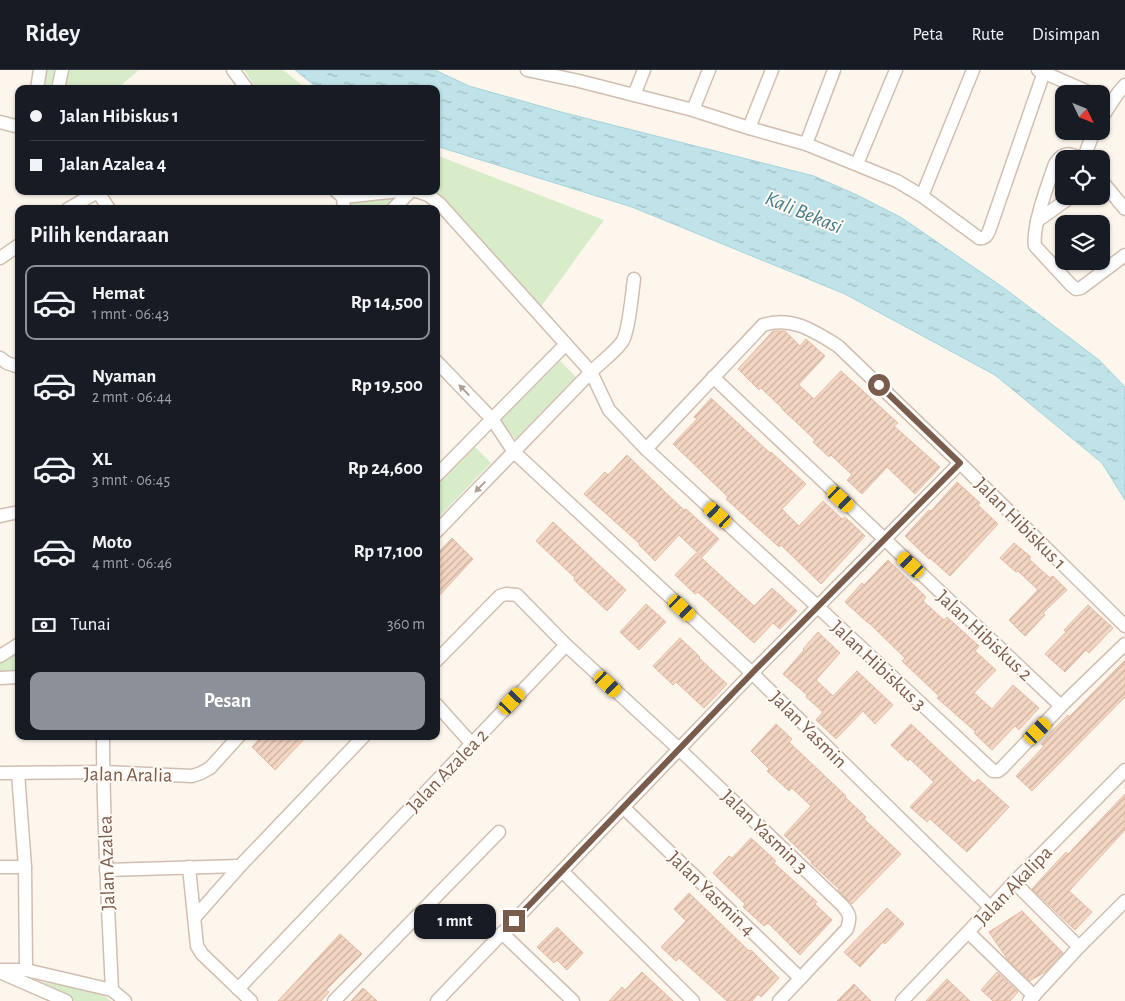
<!DOCTYPE html>
<html lang="id">
<meta charset="utf-8">
<style>
:root{--surface:#171b24;--page:#242831;--text:#f1f3f6;--muted:#9ea1a6;--line:#363941;--accent:#8c9099}
body{margin:0;font-family:"Alegreya Sans",sans-serif;background:var(--page);color:var(--text);height:100vh;display:flex;flex-direction:column;font-size:19px;white-space:nowrap}
*{box-sizing:border-box;margin:0}
p{font-size:16px;color:var(--muted)}
.icon{flex:none;width:28px;height:28px;fill:none;stroke:currentColor;stroke-width:2;stroke-linecap:round;stroke-linejoin:round}
.map{position:relative;flex:1;overflow:hidden}
.details{position:absolute;left:15px;top:135px;width:425px;height:535px;display:flex;flex-direction:column;background:var(--surface);border-radius:10px;box-shadow:0 1px 4px #0004}
.details>*{flex:none}
.top-card{position:absolute;left:15px;top:15px;width:425px;height:110px;border-radius:10px;box-shadow:0 1px 4px #0004;display:grid;align-content:center;height:110px;padding:0 15px;background:var(--surface)}
.needle{width:32px;rotate:133deg}
.tools{position:absolute;left:1055px;top:15px;display:grid;gap:10px}
.tools a{display:grid;place-items:center;width:55px;height:55px;border-radius:10px;background:var(--surface);box-shadow:0 1px 4px #0004;font-size:25px}
.end{position:absolute;width:22px;height:22px;margin:-11px;border:6px solid #7a5c4d;background:#fff;box-shadow:0 0 0 2px #fff}
.from{border-radius:50%}
.bubble{position:absolute;height:35px;border-radius:10px;background:var(--surface);box-shadow:0 1px 4px #0004;font-size:16px;font-weight:600;line-height:35px;text-align:center}
.car{position:absolute;width:15px;height:30px;margin:-15px -8px;border-radius:6px;box-shadow:0 0 4px 1px #0007;background:linear-gradient(#f5c518 24%,#345 0 40%,#f5c518 0 76%,#345 0 86%,#f5c518 0)}
.top-card b{display:flex;align-items:center;gap:18px;height:48px;font-size:19px}
.top-card b+b{border-top:1px solid var(--line)}
.top-card i{width:12px;height:12px;background:var(--text)}
ul{padding:0;list-style:none}
li{display:flex;align-items:center;gap:15px;height:75px;margin:0 10px 8px;padding:0 5px;border:2px solid transparent;border-radius:10px}
li div{flex:1}
li b{display:block;font-size:19px}
li em{font-style:normal;font-weight:600}
li.selected{border-color:var(--accent)}
li>.icon{width:45px;height:45px;stroke-width:1.5}
h2{padding:0 15px;font-size:22px;line-height:60px}
.pay{display:flex;align-items:center;gap:12px;height:55px;padding:0 15px;font-size:19px}
.pay p{margin-inline-start:auto}
.cta{display:flex;gap:10px;margin-top:auto;padding:10px 15px}
.cta a{flex:1;height:58px;border-radius:10px;background:var(--accent);color:#fff;font-size:20px;font-weight:600;line-height:58px;text-align:center}
header{display:flex;align-items:center;gap:30px;box-sizing:border-box;height:70px;padding:0 25px;background:var(--surface);border-bottom:1px solid var(--line)}
header strong{font-size:24px}
nav{display:flex;gap:28px;margin-inline-start:auto;font-size:18px}
.map>svg:first-child{display:block}
.garden{fill:#d8ecc9}
.water{fill:url(#water-ripples);stroke:#a5d3da}
.building{fill:url(#building-hatch);stroke:#e6bba3}
.lines{fill:none;stroke-linecap:round;stroke-linejoin:round}
.minor-casing{stroke:#d1beb0;stroke-width:15}
.minor{stroke:#fff;stroke-width:12}
.oneway{fill:#af9d94}
.route{stroke:#7a5c4d;stroke-width:6}
.labels{text-anchor:middle;stroke-width:4;stroke-linejoin:round;paint-order:stroke}
.street-label{font-size:20px;fill:#7a5c4d;stroke:#fffaf3}
.water-label{font-size:21px;font-style:italic;fill:#437c86;stroke:#fffaf3}
</style>
<header>
<strong>Ridey</strong>
<nav><a>Peta</a><a>Rute</a><a>Disimpan</a></nav>
</header>
<div class="map">
<svg width="1125" height="931" viewBox="0 0 1125 931">
<defs>
<pattern id="water-ripples" width="26" height="14" patternUnits="userSpaceOnUse" patternTransform="scale(1.25)"><rect width="26" height="14" fill="#bfe3e8"/><path d="M2 4q2-2 4 0t4 0M15 11q2-2 4 0t4 0" fill="none" stroke="#a0bbbe"/></pattern>
<pattern id="building-hatch" width="6" height="6" patternUnits="userSpaceOnUse" patternTransform="scale(1.25)"><rect width="6" height="6" fill="#f3d5c3"/><path d="M-1 1l2-2M0 6l6-6M5 7l2-2" fill="none" stroke="#cab0a1"/></pattern>
</defs>
<rect width="100%" height="100%" fill="#fdf6ec"/>
<g class="garden">
<polygon points="46,0 54,0 50,19 43,19"/>
<polygon points="65,0 139,0 117,19 62,19"/>
<polygon points="244,0 283,0 307,19 257,19"/>
<polygon points="436,85 604,150 540,238 427,121 436,121"/>
<polygon points="391,126 395,129 383,139 350,139 351,129"/>
<polygon points="560,291 576,307 516,369 499,352"/>
<polygon points="475,377 491,393 436,450 436,417"/>
<polygon points="19,579 19,603 0,604 0,592"/>
<path d="M29,912C55,914 91,912 111,931H75Z"/>
</g>
<polygon class="water" points="295,0 435,0 469,16 565,43 814,106 857,125 902,148 1004,218 1099,290 1125,317 1125,430 1102,393 995,305 845,224 632,137 436,76 436,19 319,19"/>
<g class="building">
<polygon points="773,261 785,261 800,276 806,269 825,286 800,313 799,315 814,329 841,301 898,353 894,356 940,397 915,424 887,397 862,424 847,410 852,405 831,385 829,387 813,372 815,370 782,339 782,338 761,318 759,320 738,299"/>
<polygon points="711,328 770,383 771,382 806,414 782,439 799,456 823,431 842,449 845,447 865,466 821,514 781,475 779,477 726,429 728,427 673,374 697,349 694,347"/>
<polygon points="627,385 665,422 684,440 686,439 719,469 702,487 679,465 655,491 639,475 640,474 584,424 605,402 608,405"/>
<polygon points="957,412 980,433 978,435 998,454 950,506 930,488 929,489 905,466 929,440 931,441"/>
<polygon points="553,452 626,520 607,541 574,510 575,508 536,471"/>
<polygon points="452,468 473,489 436,529 436,485"/>
<polygon points="1014,473 1031,487 1029,489 1050,508 1053,506 1067,520 1043,543 1045,545 1025,566 1009,550 1038,520 1018,501 1016,502 1000,488"/>
<polygon points="696,483 754,536 772,518 797,541 780,559 773,553 754,573 698,522 695,524 675,505"/>
<polygon points="888,490 926,527 923,531 944,550 947,547 979,576 975,581 996,600 974,623 992,639 1013,615 1039,638 1019,660 1015,656 992,680 974,663 976,662 937,628 939,626 902,591 905,588 868,552 868,553 845,532 862,513 864,515"/>
<polygon points="646,534 666,552 639,580 620,562"/>
<polygon points="1088,535 1113,558 1089,583 1086,580 1065,602 1045,584 1066,562 1064,560"/>
<polygon points="818,562 840,583 816,610 833,626 857,601 893,635 875,654 863,641 836,669 816,650 823,642 806,627 807,625 783,604 804,580 803,579"/>
<polygon points="680,568 700,587 699,588 727,614 704,638 676,612 673,615 653,596"/>
<polygon points="1125,590 1125,627 1032,721 1016,706 1044,676 1041,674 1054,659 1068,645 1069,647"/>
<polygon points="776,654 792,669 789,672 846,726 845,727 866,747 864,749 901,784 852,834 838,820 839,819 811,793 812,792 784,765 811,736 792,718 789,721 767,701 769,699 751,681"/>
<polygon points="911,654 974,713 978,709 1009,737 967,782 930,749 927,752 910,737 934,712 910,689 908,691 891,675"/>
<polygon points="262,666 307,666 275,700 252,677"/>
<polygon points="1125,724 1125,760 1069,821 1092,842 1075,860 1032,819 1066,782 1068,784"/>
<polygon points="751,768 776,791 774,793 817,832 815,834 832,850 800,885 768,853 764,856 743,837 745,834 713,803 729,786 732,788"/>
<polygon points="689,823 749,881 751,880 779,908 761,927 758,924 752,931 727,931 679,888 676,891 661,877 686,851 674,839"/>
<polygon points="887,838 904,854 885,874 883,872 860,897 844,882"/>
<polygon points="1022,841 1063,883 1045,902 1030,911 1008,890 989,862"/>
<polygon points="557,857 583,883 567,900 557,890 554,893 537,877"/>
<polygon points="340,864 362,884 326,920 329,922 321,931 278,931"/>
<polygon points="642,902 673,931 609,931 622,917 625,920"/>
<polygon points="997,902 1018,922 1010,931 993,931 981,920"/>
<polygon points="947,909 970,931 926,931"/>
<polygon points="854,914 871,931 837,931"/>
<polygon points="363,918 377,931 351,931"/>
</g>
<g class="lines">
<defs>
<g id="minor">
<polyline points="233,0 247,19"/>
<path d="M527,0L579,11L693,40L749,58L806,74L897,111L922,126L979,168C985,169 987,166 989,161L1044,2"/>
<polyline points="1038,0 1093,24"/>
<polyline points="37,19 40,0"/>
<polyline points="58,19 62,0"/>
<polyline points="634,25 644,0"/>
<polyline points="693,40 709,0"/>
<polyline points="1101,49 1118,23 1125,15"/>
<polyline points="0,52 19,57"/>
<polyline points="749,58 772,0"/>
<polyline points="806,74 834,0"/>
<path d="M1082,89C1069,83 1063,81 1055,94C1048,114 1032,156 1035,176L1071,215L1076,219L1081,218L1125,185"/>
<polyline points="1086,89 1086,82 1094,61"/>
<polyline points="857,94 896,0"/>
<polyline points="1101,110 1125,139"/>
<polyline points="336,121 343,127 344,139"/>
<polyline points="416,121 428,125 439,133 591,302 609,340 646,379 818,537 993,701 998,701 1002,698 1061,636 1125,574"/>
<polyline points="98,122 109,139"/>
<polyline points="922,126 973,0"/>
<polyline points="343,127 399,121"/>
<polyline points="68,139 99,121"/>
<polyline points="393,139 411,121"/>
<polyline points="1037,151 1072,126"/>
<polyline points="0,188 19,175"/>
<polyline points="0,288 7,293 19,297"/>
<polyline points="436,291 492,349 514,382 752,603 991,838"/>
<polyline points="713,307 1061,636"/>
<path d="M646,379L763,255C792,246 814,261 838,276L960,393L1125,556"/>
<polyline points="436,406 566,274"/>
<polyline points="0,446 19,442"/>
<path d="M436,462L591,302C601,292 614,283 622,272C629,262 632,223 634,209"/>
<polyline points="0,586 19,574"/>
<path d="M436,591L500,526L506,524L517,525L566,575L679,679L842,835C850,844 851,847 847,859L779,931"/>
<polyline points="0,608 19,607"/>
<polyline points="436,634 472,674"/>
<path d="M103,666C103,751 108,835 112,920"/>
<polyline points="0,703 103,702 192,706 201,703 210,698 239,666"/>
<polyline points="18,703 25,797 26,900"/>
<polyline points="623,737 800,908"/>
<polyline points="0,797 25,797"/>
<polyline points="189,797 197,876 202,884 251,931"/>
<polyline points="106,800 240,796"/>
<polyline points="562,801 693,931"/>
<polyline points="1014,812 1079,877"/>
<polyline points="195,847 240,796 364,666"/>
<polyline points="968,862 1034,926"/>
<polyline points="502,863 573,931"/>
<polyline points="0,900 26,900 112,920 125,931"/>
<polyline points="2,903 66,931"/>
<polyline points="238,919 566,575"/>
<polyline points="334,931 499,762"/>
<polyline points="437,931 756,599 960,393"/>
<polyline points="902,931 968,862 1014,812 1125,700"/>
<polyline points="1029,931 1079,877 1125,831"/>
</g>
</defs>
<use href="#minor" class="minor-casing"/>
<use href="#minor" class="minor"/>
</g>
<defs><path id="oneway-solid" d="M-6-.8H1V-3.2L6.5 0L1 3.2V.8H-6Z" transform="scale(1.25)"/></defs>
<g class="oneway">
<use href="#oneway-solid" transform="translate(464 320) rotate(-134)"/>
<use href="#oneway-solid" transform="translate(480 417) rotate(134)"/>
</g>
<g class="lines">
<polyline class="route" points="514,851 756,599 960,393 879,315"/>
</g>
<g class="labels">
<g class="street-label">
<text transform="translate(1021 453) rotate(45)" y="7">Jalan Hibiskus 1</text>
<text transform="translate(985 565) rotate(43)" y="7">Jalan Hibiskus 2</text>
<text transform="translate(879 595) rotate(43)" y="7">Jalan Hibiskus 3</text>
<text transform="translate(809 659) rotate(45)" y="7">Jalan Yasmin</text>
<text transform="translate(447 700) rotate(-46)" y="7">Jalan Azalea 2</text>
<text transform="translate(128 704) rotate(1)" y="7">Jalan Aralia</text>
<text transform="translate(765 761) rotate(44)" y="7">Jalan Yasmin 3</text>
<text transform="translate(106 793) rotate(-92)" y="7">Jalan Azalea</text>
<text transform="translate(1013 815) rotate(-46)" y="7">Jalan Akalipa</text>
<text transform="translate(712 823) rotate(44)" y="7">Jalan Yasmin 4</text>
</g>
<g class="water-label">
<text transform="translate(804 142) rotate(22)" y="7">Kali Bekasi</text>
</g>
</g>
</svg>
<div class="tools">
<a><svg class="needle" viewBox="-14 -14 28 28"><path d="M0-13l5 13h-10z" fill="#e53935"/><path d="M0 13l5-13h-10z" fill="#9ea1a6"/></svg></a>
<a><svg class="icon" aria-label="locate" viewBox="0 0 24 24"><circle cx="12" cy="12" r="6"/><path d="M12 2v4M12 18v4M2 12h4M18 12h4"/></svg></a>
<a><svg class="icon" aria-label="layers" viewBox="0 0 24 24"><path d="M12 4l9 5-9 5-9-5zM3 14l9 5 9-5"/></svg></a>
</div>
<i class="end from" style="left:879px;top:315px"></i>
<i class="end" style="left:514px;top:851px"></i>
<div class="bubble" style="left:414px;top:834px;width:82px">1 mnt</div>
<i class="car" style="left:841px;top:429px;rotate:133deg"></i>
<i class="car" style="left:718px;top:445px;rotate:312deg"></i>
<i class="car" style="left:911px;top:495px;rotate:313deg"></i>
<i class="car" style="left:682px;top:538px;rotate:133deg"></i>
<i class="car" style="left:608px;top:614px;rotate:133deg"></i>
<i class="car" style="left:512px;top:631px;rotate:43deg"></i>
<i class="car" style="left:1038px;top:661px;rotate:44deg"></i>
<div class="top-card">
<b><i class="from"></i>Jalan Hibiskus 1</b>
<b><i></i>Jalan Azalea 4</b>
</div>
<section class="details">
<h2>Pilih kendaraan</h2>
<ul>
<li class="selected"><svg class="icon" aria-label="car" viewBox="0 0 24 24"><path d="M5 17H2v-5l4-1 3-4h7l3 4 3 1v5h-3M9 17h6M6 11h13"/><circle cx="7" cy="17" r="2"/><circle cx="17" cy="17" r="2"/></svg><div><b>Hemat</b><p>1 mnt · 06:43</p></div><em>Rp 14,500</em></li>
<li><svg class="icon" aria-label="car" viewBox="0 0 24 24"><path d="M5 17H2v-5l4-1 3-4h7l3 4 3 1v5h-3M9 17h6M6 11h13"/><circle cx="7" cy="17" r="2"/><circle cx="17" cy="17" r="2"/></svg><div><b>Nyaman</b><p>2 mnt · 06:44</p></div><em>Rp 19,500</em></li>
<li><svg class="icon" aria-label="car" viewBox="0 0 24 24"><path d="M5 17H2v-5l4-1 3-4h7l3 4 3 1v5h-3M9 17h6M6 11h13"/><circle cx="7" cy="17" r="2"/><circle cx="17" cy="17" r="2"/></svg><div><b>XL</b><p>3 mnt · 06:45</p></div><em>Rp 24,600</em></li>
<li><svg class="icon" aria-label="car" viewBox="0 0 24 24"><path d="M5 17H2v-5l4-1 3-4h7l3 4 3 1v5h-3M9 17h6M6 11h13"/><circle cx="7" cy="17" r="2"/><circle cx="17" cy="17" r="2"/></svg><div><b>Moto</b><p>4 mnt · 06:46</p></div><em>Rp 17,100</em></li>
</ul>
<div class="pay"><svg class="icon" aria-label="cash" viewBox="0 0 24 24"><path d="M3 7h18v10H3z"/><circle cx="12" cy="12" r="2"/></svg>Tunai<p>360 m</p></div>
<div class="cta"><a>Pesan</a></div>
</section>
</div>
